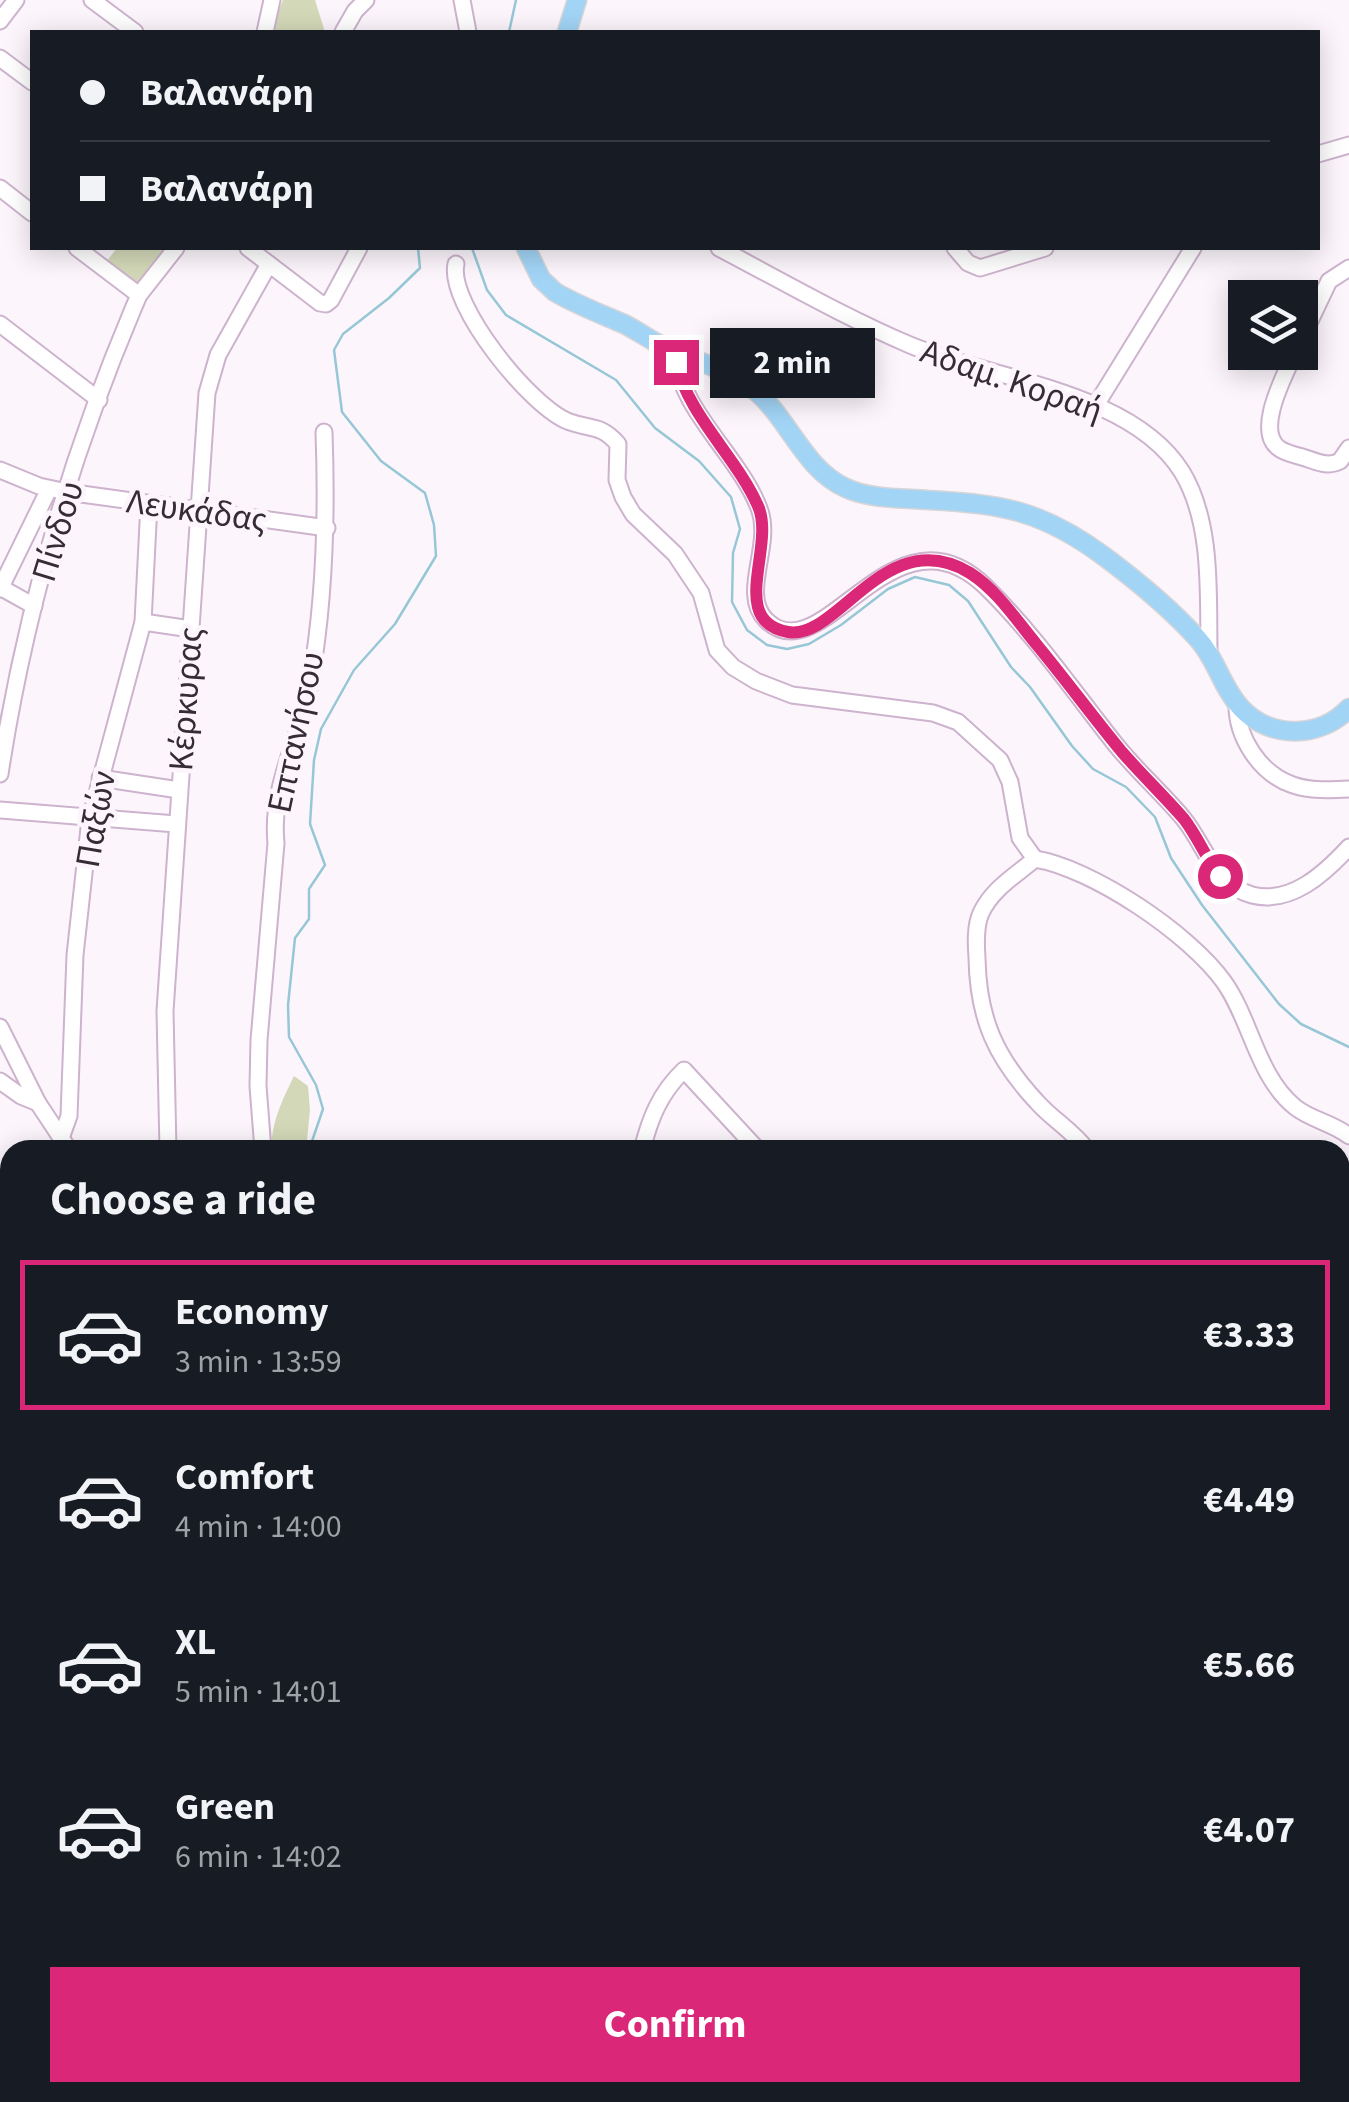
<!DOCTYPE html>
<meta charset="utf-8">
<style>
:root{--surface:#171b24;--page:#20242c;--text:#f1f3f6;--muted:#9ea1a6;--line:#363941;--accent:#db2777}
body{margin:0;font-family:"Source Sans 3",sans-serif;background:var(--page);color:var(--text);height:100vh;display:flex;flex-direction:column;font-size:38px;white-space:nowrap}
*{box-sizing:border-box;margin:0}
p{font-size:32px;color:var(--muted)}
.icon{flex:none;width:55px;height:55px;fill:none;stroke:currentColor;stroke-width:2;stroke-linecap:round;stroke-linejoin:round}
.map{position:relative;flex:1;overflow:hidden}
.sheet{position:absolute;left:0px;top:1140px;width:1350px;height:962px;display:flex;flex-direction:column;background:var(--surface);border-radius:30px 30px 0 0;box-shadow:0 5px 25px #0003}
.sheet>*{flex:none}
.hud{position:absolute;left:30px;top:30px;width:1290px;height:220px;border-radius:0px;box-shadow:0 5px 25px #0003;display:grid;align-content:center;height:220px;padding:0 50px;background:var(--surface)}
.controls{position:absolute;left:1228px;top:280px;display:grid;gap:20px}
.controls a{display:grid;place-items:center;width:90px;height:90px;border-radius:0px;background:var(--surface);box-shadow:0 5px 25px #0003;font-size:50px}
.end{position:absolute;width:45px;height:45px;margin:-22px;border:12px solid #db2777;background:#fff;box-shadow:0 0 0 5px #fff}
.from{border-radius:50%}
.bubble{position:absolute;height:70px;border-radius:0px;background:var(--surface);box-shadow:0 5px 25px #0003;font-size:32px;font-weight:700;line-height:70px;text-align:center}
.hud b{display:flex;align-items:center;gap:35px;height:95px;font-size:38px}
.hud b+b{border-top:2px solid var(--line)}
.hud i{width:25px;height:25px;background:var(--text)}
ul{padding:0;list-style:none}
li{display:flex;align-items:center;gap:30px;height:150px;margin:0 20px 15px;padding:0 30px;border:5px solid transparent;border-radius:0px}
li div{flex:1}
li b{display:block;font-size:38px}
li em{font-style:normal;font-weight:700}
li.selected{border-color:var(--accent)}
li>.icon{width:90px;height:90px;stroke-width:1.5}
h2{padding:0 50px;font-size:45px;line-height:120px}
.primary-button{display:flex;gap:20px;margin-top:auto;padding:20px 50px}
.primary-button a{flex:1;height:115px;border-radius:0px;background:var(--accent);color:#fff;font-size:40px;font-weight:700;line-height:115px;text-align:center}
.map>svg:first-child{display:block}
.green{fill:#d3d8b8}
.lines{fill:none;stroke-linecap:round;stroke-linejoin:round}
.stream{stroke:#97c7d6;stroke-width:2.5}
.minor-casing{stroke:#cdb3cd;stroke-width:19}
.major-casing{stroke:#d7d5d7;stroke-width:21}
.minor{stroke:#fff;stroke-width:15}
.major{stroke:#a2d4f5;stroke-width:18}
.route{stroke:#db2777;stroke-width:12}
.labels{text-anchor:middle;stroke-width:10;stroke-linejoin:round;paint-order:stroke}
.street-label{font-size:35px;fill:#362c36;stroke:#fcf6fc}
</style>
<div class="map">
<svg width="1349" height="2102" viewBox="0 0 1349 2102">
<rect width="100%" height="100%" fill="#fcf6fc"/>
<g class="green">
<polygon points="283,0 315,0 325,32 270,32"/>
<polygon points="117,248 168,248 137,284 106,262"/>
<path d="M294,1076L308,1086L310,1110L306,1150H272C270,1124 283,1099 294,1076Z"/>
<polygon points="1340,1946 1344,1947 1349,1963 1349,2095 1340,2092"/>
<polygon points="514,2093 629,2093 633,2102 520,2102"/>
</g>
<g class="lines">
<g class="stream">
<polyline points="509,32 516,0"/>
<polyline points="472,248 487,290 506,315 616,380 655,428 699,461 731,497 740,529 733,553 732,602 747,630 767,645 787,649 809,644 841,625 888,589 915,577 949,585 968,601 1011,667 1030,687 1072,746 1093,769 1126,787 1155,817 1171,858 1202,905 1279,1004 1301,1024 1349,1047"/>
<polyline points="309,1150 323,1109 316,1085 289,1037 288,1005 295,938 309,919 309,889 325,865 310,824 314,760 321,729 354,670 395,624 436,556 434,525 425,493 381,461 342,412 334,350 343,334 389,298 420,268 418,248"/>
<polyline points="315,2102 320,2092"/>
</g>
<defs>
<g id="minor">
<polyline points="92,0 135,32"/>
<polyline points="462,0 468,32"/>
<polyline points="0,21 16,0"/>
<polyline points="265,32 272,0"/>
<polyline points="343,32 355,11 366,0"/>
<polyline points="0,58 32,82"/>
<polyline points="1318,154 1349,145"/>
<polyline points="0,188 32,213"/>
<polyline points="77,248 139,295"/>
<polyline points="248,248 320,303 326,304 331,300 359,248"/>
<path d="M719,248C782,281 844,317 910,345C993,380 1132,391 1182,472C1213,523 1208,595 1209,652"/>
<polyline points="955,248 968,263 980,268 1045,248"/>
<path d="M456,264C447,304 532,409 570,422C592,430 600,424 618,444L617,480L623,497L633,514L675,554L701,593L717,650L733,667L756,681L792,695L933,713L958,722L1000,760L1010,782L1020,838L1035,859"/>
<polyline points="0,324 99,400"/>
<polyline points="1300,342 1329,281 1349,268"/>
<path d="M675,352C678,410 742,458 760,511C772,547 740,594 766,620C823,676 893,496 986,587C1034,634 1074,692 1116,745C1137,771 1162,793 1183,818C1206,846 1213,884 1252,895C1291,905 1325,873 1349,847"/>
<path d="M1295,352C1286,373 1253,432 1280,449C1286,453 1295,455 1302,457C1316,461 1327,468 1340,461L1349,448"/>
<polyline points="1096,405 1193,248"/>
<polyline points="0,470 39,486 67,492 327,528"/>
<polyline points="0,587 34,606"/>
<polyline points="0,589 49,489"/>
<polyline points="143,622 191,629"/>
<path d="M1237,703C1236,737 1260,774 1293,785C1310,791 1331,790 1349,789"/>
<path d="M0,774C24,616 71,456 133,309L139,295L176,248"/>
<polyline points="100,778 179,790"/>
<polyline points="0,810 176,824"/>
<polyline points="0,1027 38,1103 69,1150"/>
<polyline points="0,1081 21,1096 38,1103"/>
<polyline points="61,1138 69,1116 75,955 90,819 143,622 149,504"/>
<polyline points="168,1150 165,1011 207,393 218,355 269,264"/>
<path d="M263,1150L258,1086L259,1040L276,843C270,785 302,735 311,678C325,597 327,514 324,432"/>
<path d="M642,1150C650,1118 660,1093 684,1070L758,1150"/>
<path d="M1087,1150C1073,1131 1053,1120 1037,1102C996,1058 978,1019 977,958C976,944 975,926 981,913C992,889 1016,875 1035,859C1092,868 1190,934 1224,982C1251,1020 1257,1076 1295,1107C1311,1120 1333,1123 1349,1136"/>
<polyline points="0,1247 10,1261"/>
<polyline points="0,1386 10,1380"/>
<polyline points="1340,1399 1349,1406"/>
<polyline points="0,1469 10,1483"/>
<polyline points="0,1537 10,1541"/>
<polyline points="0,1733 10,1728"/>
<polyline points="0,1846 10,1844"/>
<polyline points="0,1930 10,1978"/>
<polyline points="0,2078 10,2076"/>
<polyline points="33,2092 34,2102"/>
<polyline points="142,2092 143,2102"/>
<polyline points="268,2092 271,2102"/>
<polyline points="301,2102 306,2092"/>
</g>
<g id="major">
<polyline points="567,32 577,0"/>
<path d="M526,248L541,279L555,292C577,305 601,314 624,324C640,332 654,343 671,350C699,362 728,370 753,389C788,416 803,469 846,488C869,499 903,498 928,500C1004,504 1043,511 1105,557C1137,581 1170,608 1197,638C1216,658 1222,688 1241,708C1271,740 1321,738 1349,708"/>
</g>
</defs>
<use href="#minor" class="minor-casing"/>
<use href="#major" class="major-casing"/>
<use href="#minor" class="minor"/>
<use href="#major" class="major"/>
</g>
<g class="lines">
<path class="route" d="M676,362C688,416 736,456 758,506C776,546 727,621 788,632C838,641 886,522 970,573C997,590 1017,621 1037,645C1066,680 1093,717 1122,752C1142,775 1164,796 1184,819C1198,837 1206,859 1220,876"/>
</g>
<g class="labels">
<g class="street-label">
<text transform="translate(1012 380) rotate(19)" y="12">Αδαμ. Κοραή</text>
<text transform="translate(197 510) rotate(8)" y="12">Λευκάδας</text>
<text transform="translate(57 531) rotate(-73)" y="12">Πίνδου</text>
<text transform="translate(185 699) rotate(-86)" y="12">Κέρκυρας</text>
<text transform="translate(295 732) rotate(-78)" y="12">Επτανήσου</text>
<text transform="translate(95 819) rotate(-80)" y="12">Παξών</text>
</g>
</g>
</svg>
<div class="controls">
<a><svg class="icon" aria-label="layers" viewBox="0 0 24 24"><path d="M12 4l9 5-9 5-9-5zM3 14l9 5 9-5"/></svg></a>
</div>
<i class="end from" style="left:1220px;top:876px"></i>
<i class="end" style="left:676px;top:362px"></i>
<div class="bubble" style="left:710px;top:328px;width:165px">2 min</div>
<div class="hud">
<b><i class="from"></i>Βαλανάρη</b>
<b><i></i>Βαλανάρη</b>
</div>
<section class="sheet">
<h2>Choose a ride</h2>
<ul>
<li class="selected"><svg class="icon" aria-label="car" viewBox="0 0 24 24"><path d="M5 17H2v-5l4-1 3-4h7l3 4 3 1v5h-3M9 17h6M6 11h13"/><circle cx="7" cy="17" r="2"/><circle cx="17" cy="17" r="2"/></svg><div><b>Economy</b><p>3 min · 13:59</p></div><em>€3.33</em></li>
<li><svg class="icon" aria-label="car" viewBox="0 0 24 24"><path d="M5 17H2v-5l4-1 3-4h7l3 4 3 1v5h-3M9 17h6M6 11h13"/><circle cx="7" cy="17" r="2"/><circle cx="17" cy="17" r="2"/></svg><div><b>Comfort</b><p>4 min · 14:00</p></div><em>€4.49</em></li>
<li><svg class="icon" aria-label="car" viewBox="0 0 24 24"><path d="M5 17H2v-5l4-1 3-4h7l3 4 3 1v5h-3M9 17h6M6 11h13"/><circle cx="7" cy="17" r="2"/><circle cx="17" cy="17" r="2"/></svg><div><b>XL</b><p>5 min · 14:01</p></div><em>€5.66</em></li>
<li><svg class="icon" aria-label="car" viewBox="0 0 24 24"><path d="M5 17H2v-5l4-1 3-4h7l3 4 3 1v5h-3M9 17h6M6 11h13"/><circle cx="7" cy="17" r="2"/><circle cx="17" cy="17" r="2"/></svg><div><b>Green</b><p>6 min · 14:02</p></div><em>€4.07</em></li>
</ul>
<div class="primary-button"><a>Confirm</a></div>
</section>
</div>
